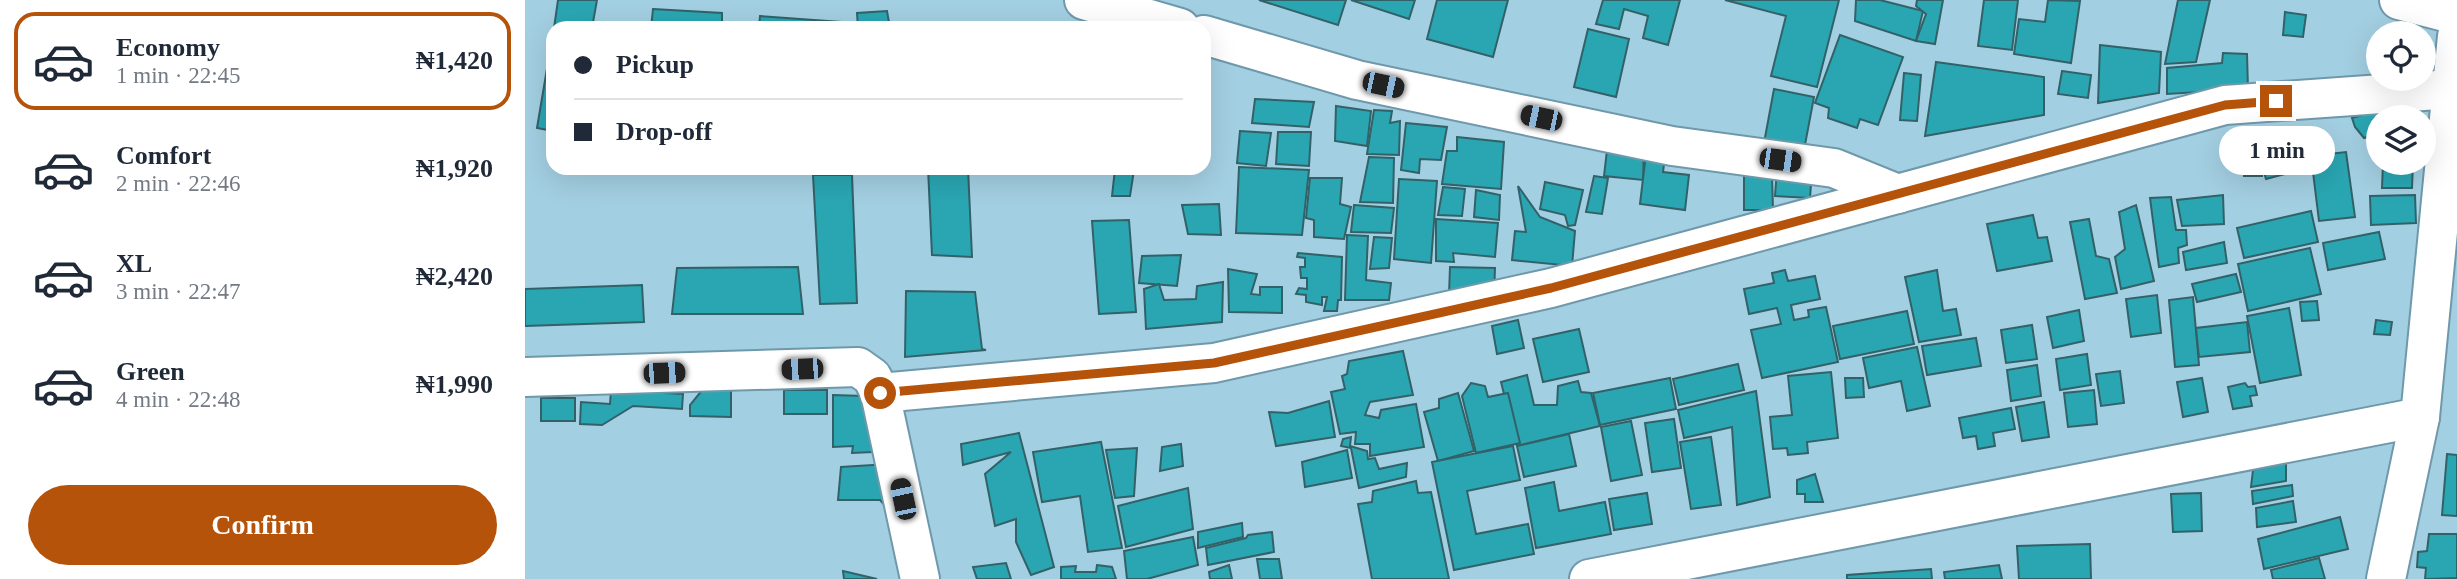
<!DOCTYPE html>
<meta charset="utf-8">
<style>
:root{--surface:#fff;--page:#f2f2f3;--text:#1f2937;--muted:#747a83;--line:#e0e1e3;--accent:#b45309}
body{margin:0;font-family:"Times New Roman",serif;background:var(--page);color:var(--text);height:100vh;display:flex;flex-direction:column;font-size:26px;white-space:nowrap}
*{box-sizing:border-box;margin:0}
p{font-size:23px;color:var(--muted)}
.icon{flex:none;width:38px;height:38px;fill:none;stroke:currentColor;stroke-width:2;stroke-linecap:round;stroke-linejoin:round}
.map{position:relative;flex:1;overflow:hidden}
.side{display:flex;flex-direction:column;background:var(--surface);width:525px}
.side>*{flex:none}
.top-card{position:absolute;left:21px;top:21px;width:665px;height:154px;border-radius:21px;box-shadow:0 7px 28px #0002;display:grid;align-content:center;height:154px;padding:0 28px;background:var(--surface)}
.tools{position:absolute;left:1841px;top:21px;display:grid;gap:14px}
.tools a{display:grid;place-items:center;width:70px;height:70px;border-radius:50%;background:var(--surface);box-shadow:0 7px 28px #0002;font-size:35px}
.end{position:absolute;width:32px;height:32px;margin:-16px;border:9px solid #b45309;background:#fff;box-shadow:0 0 0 4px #fff}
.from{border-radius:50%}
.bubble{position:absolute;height:49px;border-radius:24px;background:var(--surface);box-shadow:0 7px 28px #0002;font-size:23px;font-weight:700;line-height:49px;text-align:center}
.car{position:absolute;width:21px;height:42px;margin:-21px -10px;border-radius:9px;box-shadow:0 0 5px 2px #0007;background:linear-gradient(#222 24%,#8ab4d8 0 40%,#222 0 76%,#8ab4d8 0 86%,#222 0)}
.top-card b{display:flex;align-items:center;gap:24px;height:66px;font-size:26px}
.top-card b+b{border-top:2px solid var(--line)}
.top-card i{width:18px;height:18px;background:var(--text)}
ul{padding:12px 0 0;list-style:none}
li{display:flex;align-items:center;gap:21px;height:98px;margin:0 14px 10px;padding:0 14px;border:4px solid transparent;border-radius:21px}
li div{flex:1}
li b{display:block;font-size:26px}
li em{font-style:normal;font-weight:700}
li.selected{border-color:var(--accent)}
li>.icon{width:63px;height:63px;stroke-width:1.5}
.primary-button{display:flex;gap:14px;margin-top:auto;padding:14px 28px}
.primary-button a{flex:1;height:80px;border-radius:42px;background:var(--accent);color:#fff;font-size:28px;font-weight:700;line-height:80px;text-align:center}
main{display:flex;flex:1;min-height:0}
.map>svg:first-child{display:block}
.building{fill:#2aa6b3;stroke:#326268;stroke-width:2}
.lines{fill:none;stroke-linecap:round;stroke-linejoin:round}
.minor-casing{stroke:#6f99ab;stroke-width:42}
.minor{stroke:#fff;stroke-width:38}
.route{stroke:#b45309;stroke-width:9}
</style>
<main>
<section class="side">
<ul>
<li class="selected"><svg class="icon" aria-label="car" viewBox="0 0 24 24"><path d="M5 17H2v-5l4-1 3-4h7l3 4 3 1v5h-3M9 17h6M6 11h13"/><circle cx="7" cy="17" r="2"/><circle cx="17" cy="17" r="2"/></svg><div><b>Economy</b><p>1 min · 22:45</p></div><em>₦1,420</em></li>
<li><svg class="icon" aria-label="car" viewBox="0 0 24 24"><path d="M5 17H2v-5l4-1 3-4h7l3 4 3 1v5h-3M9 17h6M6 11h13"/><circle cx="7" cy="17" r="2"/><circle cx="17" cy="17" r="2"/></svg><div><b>Comfort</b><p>2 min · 22:46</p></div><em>₦1,920</em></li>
<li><svg class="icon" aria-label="car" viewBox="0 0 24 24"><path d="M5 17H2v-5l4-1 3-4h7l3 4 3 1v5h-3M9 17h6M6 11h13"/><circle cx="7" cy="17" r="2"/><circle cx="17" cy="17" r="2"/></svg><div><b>XL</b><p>3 min · 22:47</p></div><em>₦2,420</em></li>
<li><svg class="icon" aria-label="car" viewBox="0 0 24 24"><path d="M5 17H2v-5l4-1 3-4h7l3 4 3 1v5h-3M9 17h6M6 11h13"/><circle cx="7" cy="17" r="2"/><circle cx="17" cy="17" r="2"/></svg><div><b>Green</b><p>4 min · 22:48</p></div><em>₦1,990</em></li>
</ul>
<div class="primary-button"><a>Confirm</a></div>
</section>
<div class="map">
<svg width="1932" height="579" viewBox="0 0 1932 579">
<rect width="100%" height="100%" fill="#a3cfe2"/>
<g class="building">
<polygon points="33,0 72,0 67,28 29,28"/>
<polygon points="734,0 821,0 813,25"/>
<polygon points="826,0 890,0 884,19"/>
<polygon points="912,0 983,0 968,57 902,39"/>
<polygon points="1078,0 1155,0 1143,45 1118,38 1123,16 1099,9 1094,29 1071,24"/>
<polygon points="1200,0 1314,0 1292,87 1246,76 1261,16"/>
<polygon points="1331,0 1355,0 1398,11 1391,41 1330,21"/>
<polygon points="1392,0 1418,0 1410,44 1391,41 1401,14 1391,6"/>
<polygon points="1459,0 1493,0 1487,50 1453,46"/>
<polygon points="1523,0 1555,1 1546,63 1489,54 1494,19 1520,22"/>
<polygon points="1653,0 1685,0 1671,62 1640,64"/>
<polygon points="128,9 197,13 197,28 126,28"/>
<polygon points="362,11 365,28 333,28 332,13"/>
<polygon points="1760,12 1781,15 1778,37 1758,35"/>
<polygon points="235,16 316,22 317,28 234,28"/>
<polygon points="1063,29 1104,39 1091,97 1049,87"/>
<polygon points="28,33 28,131 12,128"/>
<polygon points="1315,35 1378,57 1353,125 1335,119 1332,128 1303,118 1304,108 1290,103"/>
<polygon points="1575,45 1636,52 1634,93 1573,103"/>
<polygon points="1698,53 1722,54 1723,89 1642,94 1642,68 1697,63"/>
<polygon points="1411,62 1519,77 1519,115 1400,136"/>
<polygon points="1537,71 1566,75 1563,98 1533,94"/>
<polygon points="1379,73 1396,75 1392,121 1375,120"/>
<polygon points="1249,89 1289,97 1279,150 1239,143"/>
<polygon points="730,99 789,102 784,127 727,123"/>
<polygon points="1890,100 1895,117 1853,117 1853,134 1839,138 1830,127 1827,118"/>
<polygon points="811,106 846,111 842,146 810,141"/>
<polygon points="849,110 867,111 865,123 875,121 874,155 842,154"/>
<polygon points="881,123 922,127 916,160 895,159 894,173 876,170"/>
<polygon points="715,131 746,133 741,166 712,163"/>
<polygon points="753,132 786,132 784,166 751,164"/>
<polygon points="932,137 979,142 976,189 917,184 922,151 932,151"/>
<polygon points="1763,141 1771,171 1741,179 1736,162 1738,147"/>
<polygon points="1119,148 1118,180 1079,176 1082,150"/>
<polygon points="1736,149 1737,176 1719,176 1718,154"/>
<polygon points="1821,152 1830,217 1794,221 1786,156"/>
<polygon points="1121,154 1140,157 1138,172 1164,175 1160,210 1115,204"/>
<polygon points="844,157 869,158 868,203 835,202"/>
<polygon points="1858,163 1888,163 1887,188 1857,188"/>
<polygon points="714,167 784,170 777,235 711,233"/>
<polygon points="403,168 443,168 447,257 407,255"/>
<polygon points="1252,168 1287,170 1285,198 1250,196"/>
<polygon points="590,169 609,170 605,196 587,196"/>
<polygon points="288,175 327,175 332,303 295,304"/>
<polygon points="1247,175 1248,210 1219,210 1219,176"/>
<polygon points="1069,176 1083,178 1077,214 1061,212"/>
<polygon points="785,178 817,178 815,204 826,207 819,239 789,237 789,220 781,218"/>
<polygon points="874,179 912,181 906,263 869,259"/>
<polygon points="1020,182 1058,190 1050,225 1043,226 1040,215 1015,209"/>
<polygon points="993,186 1015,217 1050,231 1047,266 987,260 990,231 1001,232"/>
<polygon points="918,187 940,189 937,216 913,215"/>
<polygon points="951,190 975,195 974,220 949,217"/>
<polygon points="1698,195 1699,224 1657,226 1652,200"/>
<polygon points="1890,195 1891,223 1846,225 1845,196"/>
<polygon points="1646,197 1651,230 1661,230 1662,245 1653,248 1654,263 1634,267 1625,198"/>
<polygon points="694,204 696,235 663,234 657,205"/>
<polygon points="829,205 869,208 866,233 826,232"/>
<polygon points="1611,205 1629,281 1596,289 1590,257 1600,249 1594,212"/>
<polygon points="1786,211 1793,242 1719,258 1712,228"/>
<polygon points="1508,215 1513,238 1522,237 1527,261 1472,271 1462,224"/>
<polygon points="911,219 973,223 970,257 928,253 929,262 911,261"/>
<polygon points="1564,219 1571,256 1584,259 1592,293 1560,299 1545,222"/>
<polygon points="604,220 611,312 574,314 567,221"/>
<polygon points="1854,232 1860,259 1803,270 1798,243"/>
<polygon points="822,235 843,236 841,280 866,283 864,300 820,300"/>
<polygon points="849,237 867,238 864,268 845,269"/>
<polygon points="1699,242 1702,263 1661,270 1658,252"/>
<polygon points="1785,248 1796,294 1723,311 1713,264"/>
<polygon points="773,253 817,257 816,300 813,300 812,311 799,311 802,297 797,297 797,305 781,302 781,295 771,294 774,288 782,289 782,278 776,278 775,267 780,267 780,258 772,257"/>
<polygon points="656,255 652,286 614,283 617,256"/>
<polygon points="273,267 278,314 147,314 152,268"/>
<polygon points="925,267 970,268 969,296 924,294"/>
<polygon points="703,269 732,274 726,294 735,295 735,287 757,287 757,313 704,312"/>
<polygon points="1260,270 1263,281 1290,276 1295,299 1266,305 1269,320 1284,317 1283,310 1301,307 1313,362 1237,378 1226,330 1256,324 1252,308 1224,314 1219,289 1249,283 1247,273"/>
<polygon points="1412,270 1418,311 1431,309 1436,335 1394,342 1380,277"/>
<polygon points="1711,274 1716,292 1672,302 1667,284"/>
<polygon points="698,282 697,322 621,329 619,289 634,284 639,300 671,299 672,286"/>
<polygon points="117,285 119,322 0,326 0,289"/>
<polygon points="381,291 450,292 457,349 461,350 380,357"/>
<polygon points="1632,295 1636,333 1606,337 1601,299"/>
<polygon points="1668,297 1674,365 1650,367 1644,300"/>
<polygon points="1792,301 1794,320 1777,321 1775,302"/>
<polygon points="1764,308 1776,375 1735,383 1722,316"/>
<polygon points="1554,310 1559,341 1528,348 1522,317"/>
<polygon points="1382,311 1389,344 1315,359 1308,326"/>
<polygon points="993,320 999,348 972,354 967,326"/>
<polygon points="1851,320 1867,322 1865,335 1849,334"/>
<polygon points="1722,322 1725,352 1674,357 1671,328"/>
<polygon points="1507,325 1512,359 1481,363 1476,330"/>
<polygon points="1054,329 1064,372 1018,382 1008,339"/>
<polygon points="1451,338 1456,366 1402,375 1397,346"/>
<polygon points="1392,347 1405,406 1382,411 1376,381 1344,388 1338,358"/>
<polygon points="878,351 888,395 845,402 840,415 854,418 856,410 891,404 899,447 845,456 845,444 830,444 831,432 815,434 806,392 820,389 817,376 822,374 824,361"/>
<polygon points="1562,354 1566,385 1535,390 1531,359"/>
<polygon points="1213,364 1219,390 1154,405 1148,379"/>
<polygon points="1512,365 1516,396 1486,401 1482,370"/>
<polygon points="1595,371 1599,403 1576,406 1571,374"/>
<polygon points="1306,372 1313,438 1282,442 1283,453 1263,455 1262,448 1248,449 1245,417 1267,415 1263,376"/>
<polygon points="1002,375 1009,405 1032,405 1033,386 1053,381 1056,392 1066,393 1075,426 992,446 976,382"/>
<polygon points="1145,378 1151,409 1075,425 1068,393"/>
<polygon points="1320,378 1338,378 1339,397 1321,398"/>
<polygon points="1677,378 1683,412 1658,417 1652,382"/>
<polygon points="946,383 960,386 963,397 983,393 995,443 951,453 937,396"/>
<polygon points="1720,383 1723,387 1730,386 1732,395 1725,396 1727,406 1708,409 1703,387"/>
<polygon points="178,389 206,390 206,417 165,416 165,405"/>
<polygon points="86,390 158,394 157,409 108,406 77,425 55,424 56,402 85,404"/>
<rect x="259" y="390" width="43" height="24"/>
<polygon points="1569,390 1572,424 1543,427 1539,393"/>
<polygon points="1231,391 1245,497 1212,505 1207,427 1159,438 1153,410"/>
<polygon points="933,393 949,451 913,461 899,412 914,408 914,399"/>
<polygon points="308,395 369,397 348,452 327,453 328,446 308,447"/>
<rect x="16" y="398" width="34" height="23"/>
<polygon points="804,401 810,437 751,446 744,412 763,413"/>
<polygon points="1519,402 1524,437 1497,441 1491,407"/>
<polygon points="1486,408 1490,429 1468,433 1470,446 1453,449 1451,436 1438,438 1434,418"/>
<polygon points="1149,419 1156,468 1127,472 1120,423"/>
<polygon points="1106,421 1117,475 1086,481 1076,427"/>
<polygon points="494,433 529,567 506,575 491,542 491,519 470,526 460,474 486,452 438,465 436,444"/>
<polygon points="1044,434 1051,466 999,477 992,446"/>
<polygon points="826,437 825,446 842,451 843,459 850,458 854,469 882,463 881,477 834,488 826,448 816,446 818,439"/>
<polygon points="1186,437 1196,505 1166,509 1155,442"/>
<polygon points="576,442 597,548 563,552 555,496 517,502 508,452"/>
<polygon points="656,444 658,466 635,471 637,447"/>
<polygon points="988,446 995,480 942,491 951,534 1003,524 1009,554 929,570 907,462"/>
<polygon points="612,448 609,496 590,498 581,450"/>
<polygon points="822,450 827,478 780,487 777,462"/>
<polygon points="1922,454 1932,455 1932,516 1917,515"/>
<polygon points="380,463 370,517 355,500 313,500 316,467"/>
<polygon points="1761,463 1761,481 1726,487 1728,470"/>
<polygon points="1290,474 1298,502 1280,502 1280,494 1272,494 1272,480"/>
<polygon points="891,481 893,493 906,492 924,579 847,579 833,504 847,502 848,491"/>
<polygon points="1029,482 1034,511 1080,502 1086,534 1011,548 1000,488"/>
<polygon points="1767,485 1768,496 1728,504 1727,491"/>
<polygon points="663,488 668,529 601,547 593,506"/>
<polygon points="1122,493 1127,524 1089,530 1084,499"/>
<polygon points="1676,493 1677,531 1648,532 1646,494"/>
<polygon points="1768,501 1771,522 1732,527 1731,508"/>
<polygon points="1815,517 1823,549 1739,569 1733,539"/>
<polygon points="717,523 718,537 673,548 673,532"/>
<polygon points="747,532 749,552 683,565 681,548 721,538 723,535"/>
<polygon points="1904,534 1932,534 1932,578 1900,579 1901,568 1892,567 1893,552 1902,551"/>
<polygon points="668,537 673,565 622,579 602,579 599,551"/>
<polygon points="1565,544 1566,579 1494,579 1492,546"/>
<polygon points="1794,558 1800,579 1748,579 1746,570"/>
<polygon points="732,559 754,559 757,579 735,579"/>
<polygon points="481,563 486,579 452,579 448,567"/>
<polygon points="572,565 587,567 591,579 536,579 536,567 551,566 550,572 571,572"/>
<polygon points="704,565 707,579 685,579 684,572"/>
<polygon points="1474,565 1477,579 1420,579 1419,572"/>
<polygon points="1406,569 1407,579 1322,579 1322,575"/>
<polygon points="318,571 352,579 319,579"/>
</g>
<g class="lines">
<defs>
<g id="minor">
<polyline points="559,0 655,28"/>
<polyline points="1874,0 1932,15"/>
<polyline points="679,35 832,80 1147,146 1309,168 1373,194"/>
<polyline points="0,377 333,367 347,377 355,393 395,579"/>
<polyline points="355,393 689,363 1026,288 1700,105 1927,89"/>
<polyline points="1064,579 1895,417"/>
<polyline points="1861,579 1895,417 1932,36"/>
</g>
</defs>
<use href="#minor" class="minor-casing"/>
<use href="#minor" class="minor"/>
</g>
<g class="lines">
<polyline class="route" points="355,393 689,363 1026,288 1700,105 1751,101"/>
</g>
</svg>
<div class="tools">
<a><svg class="icon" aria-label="locate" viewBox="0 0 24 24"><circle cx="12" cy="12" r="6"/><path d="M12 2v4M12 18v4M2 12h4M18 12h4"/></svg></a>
<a><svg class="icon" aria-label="layers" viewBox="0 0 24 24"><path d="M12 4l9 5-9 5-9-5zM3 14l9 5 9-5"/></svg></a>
</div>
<i class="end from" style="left:355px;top:393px"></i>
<i class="end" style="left:1751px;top:101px"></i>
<div class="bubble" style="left:1694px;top:126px;width:116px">1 min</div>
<i class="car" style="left:858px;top:85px;rotate:102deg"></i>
<i class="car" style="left:1016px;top:118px;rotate:282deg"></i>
<i class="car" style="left:1255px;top:160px;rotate:98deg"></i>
<i class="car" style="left:277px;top:369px;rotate:268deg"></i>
<i class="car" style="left:139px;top:373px;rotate:88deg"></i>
<i class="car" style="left:378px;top:499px;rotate:348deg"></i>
<div class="top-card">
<b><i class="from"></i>Pickup</b>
<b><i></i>Drop-off</b>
</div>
</div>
</main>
